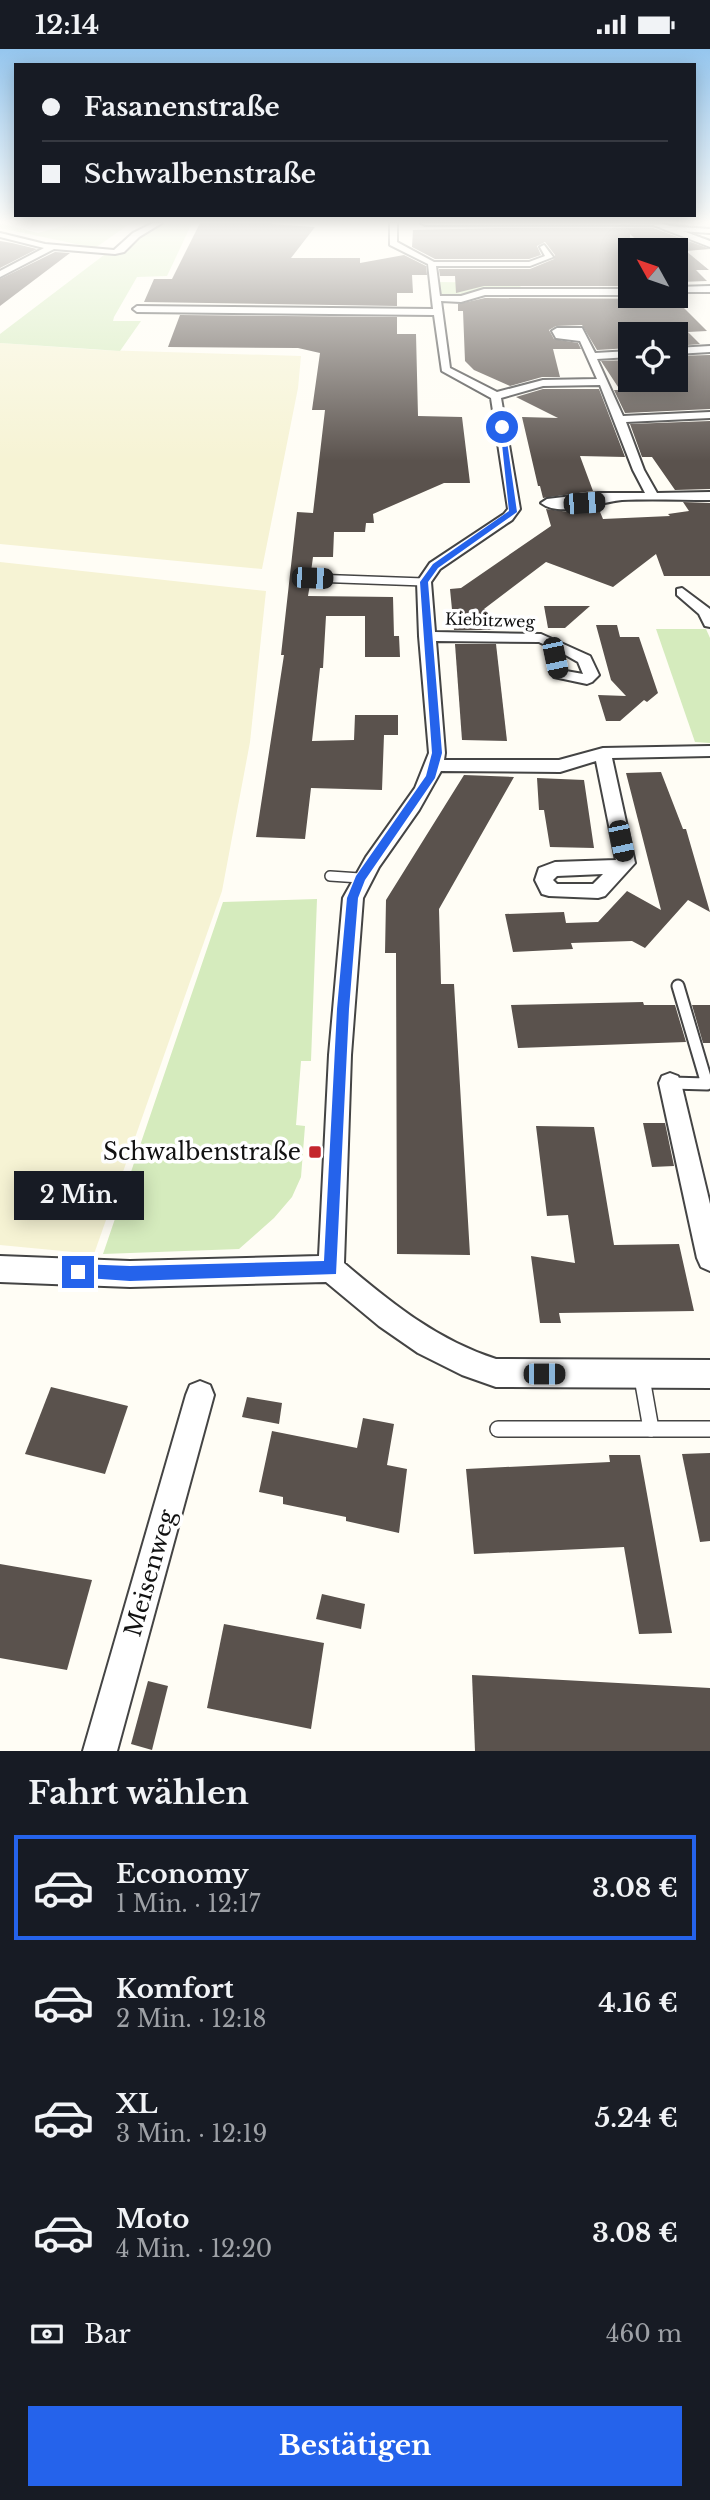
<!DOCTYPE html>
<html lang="de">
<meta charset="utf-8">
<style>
:root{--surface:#171b24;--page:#242831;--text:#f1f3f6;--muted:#9ea1a6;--line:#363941;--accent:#2563eb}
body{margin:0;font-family:"Libre Baskerville",serif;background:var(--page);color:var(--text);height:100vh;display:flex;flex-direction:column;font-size:26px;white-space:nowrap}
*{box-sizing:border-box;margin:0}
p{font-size:23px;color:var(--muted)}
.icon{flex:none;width:38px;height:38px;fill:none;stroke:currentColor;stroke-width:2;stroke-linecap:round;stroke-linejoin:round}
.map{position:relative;height:1702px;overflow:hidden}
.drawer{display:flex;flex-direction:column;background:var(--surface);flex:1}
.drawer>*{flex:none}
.top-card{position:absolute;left:14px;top:14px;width:682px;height:154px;border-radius:0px;box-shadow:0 4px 18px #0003;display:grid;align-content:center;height:154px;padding:0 28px;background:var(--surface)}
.needle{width:46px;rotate:310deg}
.fabs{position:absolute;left:618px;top:189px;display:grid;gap:14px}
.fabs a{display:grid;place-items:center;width:70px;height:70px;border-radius:0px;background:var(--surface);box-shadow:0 4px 18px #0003;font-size:35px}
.end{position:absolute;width:32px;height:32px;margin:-16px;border:9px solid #2563eb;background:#fff;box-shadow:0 0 0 4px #fff}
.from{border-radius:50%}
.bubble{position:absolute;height:49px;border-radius:0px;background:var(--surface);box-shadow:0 4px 18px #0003;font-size:23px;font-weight:700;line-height:49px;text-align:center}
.car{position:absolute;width:21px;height:42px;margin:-21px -10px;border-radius:9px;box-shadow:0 0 5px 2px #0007;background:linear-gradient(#222 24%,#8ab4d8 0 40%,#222 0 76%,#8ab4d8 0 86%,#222 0)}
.top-card b{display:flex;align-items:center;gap:24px;height:66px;font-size:26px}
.top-card b+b{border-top:2px solid var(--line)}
.top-card i{width:18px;height:18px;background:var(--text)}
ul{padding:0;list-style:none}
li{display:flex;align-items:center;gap:21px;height:105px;margin:0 14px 10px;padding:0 14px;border:4px solid transparent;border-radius:0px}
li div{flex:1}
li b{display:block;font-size:26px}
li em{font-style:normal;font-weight:700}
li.selected{border-color:var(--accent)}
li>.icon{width:63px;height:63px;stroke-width:1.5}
h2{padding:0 28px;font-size:32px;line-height:84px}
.pay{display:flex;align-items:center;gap:18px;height:77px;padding:0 28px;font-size:26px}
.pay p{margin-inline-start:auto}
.cta{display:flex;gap:14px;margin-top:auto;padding:14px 28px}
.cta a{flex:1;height:80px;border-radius:0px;background:var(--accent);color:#fff;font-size:28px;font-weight:700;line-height:80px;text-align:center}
.status{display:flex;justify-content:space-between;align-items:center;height:49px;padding:0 35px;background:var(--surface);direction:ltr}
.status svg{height:19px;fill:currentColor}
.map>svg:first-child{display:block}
.farmland{fill:#f6f3d4}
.green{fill:#d5ebbd}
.building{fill:#5a524d}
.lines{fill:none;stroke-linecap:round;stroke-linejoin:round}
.service-far3-casing{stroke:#444;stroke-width:10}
.service-far2-casing{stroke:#444;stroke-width:12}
.service-far1-casing{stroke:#444;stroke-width:15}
.service-casing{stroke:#444;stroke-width:18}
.minor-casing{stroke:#444;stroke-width:4}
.tertiary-casing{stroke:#444;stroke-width:4}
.service-far3{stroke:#fff;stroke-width:7}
.service-far2{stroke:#fff;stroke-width:9}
.service-far1{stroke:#fff;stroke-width:11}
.service{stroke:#fff;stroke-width:15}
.minor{fill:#fff;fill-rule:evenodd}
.tertiary{fill:#fff;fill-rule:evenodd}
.route{fill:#2563eb}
.poi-dot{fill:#c4262e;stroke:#fff;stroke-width:2.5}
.labels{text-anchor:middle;stroke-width:7;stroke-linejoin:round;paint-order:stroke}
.far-street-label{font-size:16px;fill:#111;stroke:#fff}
.near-poi-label{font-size:23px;fill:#111;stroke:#fff;text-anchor:end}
.near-street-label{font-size:23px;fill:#111;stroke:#fff}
</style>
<div class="status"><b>12:14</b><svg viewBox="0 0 49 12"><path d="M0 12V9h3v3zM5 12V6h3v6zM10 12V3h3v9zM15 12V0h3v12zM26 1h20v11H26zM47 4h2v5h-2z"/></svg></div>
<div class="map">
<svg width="710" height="1702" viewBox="0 0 710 1702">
<rect width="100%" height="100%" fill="#fffdf5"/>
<g class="farmland">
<polygon points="0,294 100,301 301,307 298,339 262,520 0,495"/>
<polygon points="0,513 266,542 250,693 222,842 94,1205 0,1196"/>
</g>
<g class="green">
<polygon points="0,174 38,184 74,174 128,176 95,199 0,179"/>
<polygon points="164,174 192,174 167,227 137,228 114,268 113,272 141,272 120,302 0,294 0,285 104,206 127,203 140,186"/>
<polygon points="438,233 519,234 522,241 440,248"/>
<polygon points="656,580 706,580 710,589 710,694 695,693"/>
<polygon points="317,850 311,1012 301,1012 296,1076 305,1077 301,1128 292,1148 274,1169 239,1200 103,1205 223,853"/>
</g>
<g class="building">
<polygon points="200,174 273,174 271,175 315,178 291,209 360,209 360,214 404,206 426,217 427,226 412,226 413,244 397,244 397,257 144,253 154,230 172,230"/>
<polygon points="500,179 653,179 710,200 686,202 709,221 696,221 707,232 680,233 676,228 676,201 647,201 630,185 630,237 484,237 456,244 455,227 440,227 439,220 530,220 554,210 555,206 545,193 537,197 541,206 529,210 435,210 412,198 413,181"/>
<polygon points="0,192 12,194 37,200 0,219"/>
<polygon points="55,203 70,204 0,257 0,230"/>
<polygon points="485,249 675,250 707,282 688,283 700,295 676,297 676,285 630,285 630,299 597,301 582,276 556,277 549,281 554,290 578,294 581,300 553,300 560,328 542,328 510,337 474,321 465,312 463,262 458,262 458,255"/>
<polygon points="180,266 397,268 397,285 416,285 418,367 462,368 470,434 444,434 373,465 374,474 366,474 365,483 334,483 333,508 313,508 311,523 306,528 310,535 308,547 393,548 394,587 399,587 400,608 365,608 365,567 326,567 323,619 320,619 312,692 354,691 355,666 398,666 398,686 384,686 382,741 311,739 305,790 256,788 284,606 281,606 297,463 313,464 325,361 312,361 320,304 298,299 168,298"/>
<polygon points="710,306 710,360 625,364 614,341 620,341 601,312 630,311 630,331 676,331 676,307"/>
<polygon points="543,340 599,340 625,408 580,407 593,442 543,449 540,437 538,437 522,368 558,369 516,348"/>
<polygon points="710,372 710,440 675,441 652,408 642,408 630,375"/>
<polygon points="683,453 710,454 710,527 664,527 656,505 613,538 546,513 484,560 493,567 494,581 454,581 450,540 461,539 551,477 546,460 569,463 598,458 603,470 670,467 668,465 689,462"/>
<polygon points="544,557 590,557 565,579 548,579"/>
<polygon points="596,576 617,576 620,588 639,588 658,644 647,653 644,651 620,672 606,672 598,646 626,647 611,631"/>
<polygon points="455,595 496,595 507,692 462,691"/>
<polygon points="661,723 683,780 686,780 710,863 688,851 645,899 632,892 571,894 573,900 513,903 505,865 564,863 566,874 598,873 627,842 661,861 626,724"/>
<polygon points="464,726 514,728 439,860 441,935 454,935 470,1206 397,1205 396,904 385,904 386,851"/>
<polygon points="537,729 584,731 594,799 550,798 544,761 539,761"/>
<polygon points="643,953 644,956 675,956 686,993 518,999 511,956"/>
<polygon points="692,956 710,956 710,994 703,994"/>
<polygon points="643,1074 665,1074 674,1117 652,1118"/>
<polygon points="536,1077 594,1078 614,1196 679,1195 694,1262 559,1264 561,1274 540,1274 531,1207 575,1214 568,1166 547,1167"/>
<polygon points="51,1338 128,1357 105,1425 25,1405"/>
<polygon points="247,1348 282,1354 279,1375 242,1368"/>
<polygon points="363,1369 394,1375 387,1416 407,1420 399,1484 346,1472 346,1468 283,1455 283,1448 259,1443 272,1382 357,1399"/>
<polygon points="710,1404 710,1492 700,1493 682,1405"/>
<polygon points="609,1406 640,1406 672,1584 639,1585 624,1498 474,1505 466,1420 610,1413"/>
<polygon points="0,1515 92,1531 67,1621 0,1609"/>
<polygon points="322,1545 365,1555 361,1580 316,1570"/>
<polygon points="224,1575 324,1594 311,1680 207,1659"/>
<polygon points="472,1626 710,1639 710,1702 475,1702"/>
<polygon points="148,1632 168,1637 152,1701 131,1695"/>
</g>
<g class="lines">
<defs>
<polyline id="service-far3" points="312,529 424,533"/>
<polyline id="service-far2" points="330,827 360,829"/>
<polyline id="service-far1" points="671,1034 707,1035 678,937"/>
<g id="service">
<polyline points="642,1329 651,1380"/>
<polyline points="498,1380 710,1380"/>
</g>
<g id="minor">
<polygon points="153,174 162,174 139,188 124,203 115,205 54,200 0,228 0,222 44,199 0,188 0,184 45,195 114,201 133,184"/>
<path d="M390,174H397V193L434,213H529L545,207L540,198L544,196L553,208L530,217H436L440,247H461L484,240H630V246H485L461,253L441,252L450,319L497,343L543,331L597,330L580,292L556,289L552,282L557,279H582L595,304L630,302V308L597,310L623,367L710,363V369L626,373L644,421L657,444L710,443V451C680,451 651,450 622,451C600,453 560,469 541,454L547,450L598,444H645L633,421L600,336L543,337L501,349L520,460L512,471L440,520L431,533L435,583L541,585L590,607L599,626L592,633L587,635L554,628L545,596L539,593L436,592L445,704L444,711H559L603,699L710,697V707L612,709L635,814L605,847L598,849L549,847L542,845L535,831L539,819L555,813L616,811L596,712L560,723L441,722L419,761L379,818L363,849L351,1006L344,1214C391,1254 437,1291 496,1310L710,1311V1339L496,1338L462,1326L418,1304L379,1277L326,1233L130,1238L0,1233V1207L130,1212L319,1207L329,1006L343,849L366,808L415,739L429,704L419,587L417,533L430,514L504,465L508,460L491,349L442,322L434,266L137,263L133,260L137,257L433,260L428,215L390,196ZM562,604L578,613L583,625L566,622ZM603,825L593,835H557L553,831L557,827Z"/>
<polygon points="421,174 660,174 656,176 425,176"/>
<polygon points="668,177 710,180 710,184 665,181"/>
<polygon points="710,237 710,243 676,243 676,238"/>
<polygon points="710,297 710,303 676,305 676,299"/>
<polygon points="682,539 710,560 710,578 705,577 699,565 677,546 677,540"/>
<polygon points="670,1024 678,1027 681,1034 710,1155 710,1222 701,1218 697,1209 659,1034 662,1027"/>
<polygon points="200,1332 210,1336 214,1346 117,1702 83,1702 186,1346 190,1336"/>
</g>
<polygon id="tertiary" points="648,174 661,174 710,192 710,198"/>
</defs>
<use href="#service-far3" class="service-far3-casing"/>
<use href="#service-far2" class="service-far2-casing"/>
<use href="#service-far1" class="service-far1-casing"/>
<use href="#service" class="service-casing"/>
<use href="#minor" class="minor-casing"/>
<use href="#tertiary" class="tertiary-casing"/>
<use href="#service-far3" class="service-far3"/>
<use href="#service-far2" class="service-far2"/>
<use href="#service-far1" class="service-far1"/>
<use href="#service" class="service"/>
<use href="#minor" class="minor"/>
<use href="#tertiary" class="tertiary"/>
</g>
<linearGradient id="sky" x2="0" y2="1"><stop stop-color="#95c6ee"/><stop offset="0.42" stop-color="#fffefa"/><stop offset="1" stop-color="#fffefa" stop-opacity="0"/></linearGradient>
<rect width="710" height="412" fill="url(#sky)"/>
<polygon class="route" points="500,376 505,378 517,463 438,519 428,533 442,704 435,729 365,831 358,849 349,960 336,1225 130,1232 72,1228 70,1223 72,1217 78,1215 130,1217 324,1212 337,960 347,849 356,827 426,727 432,704 420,533 433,515 509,462"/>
<rect class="poi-dot" x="308" y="1096" width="14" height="14" rx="3.5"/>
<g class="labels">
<g class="far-street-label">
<text transform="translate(490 571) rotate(2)" y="6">Kiebitzweg</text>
</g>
<g class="near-poi-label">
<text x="301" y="1111">Schwalbenstraße</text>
</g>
<g class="near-street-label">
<text transform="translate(150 1524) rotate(-74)" y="8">Meisenweg</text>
</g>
</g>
</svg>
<div class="fabs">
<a><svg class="needle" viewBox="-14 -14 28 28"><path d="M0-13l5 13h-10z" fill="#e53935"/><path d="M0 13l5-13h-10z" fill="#9ea1a6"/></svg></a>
<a><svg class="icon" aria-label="locate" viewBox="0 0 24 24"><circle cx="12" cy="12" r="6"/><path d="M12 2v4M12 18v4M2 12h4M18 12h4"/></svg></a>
</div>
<i class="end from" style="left:502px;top:378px"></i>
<i class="end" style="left:78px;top:1223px"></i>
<div class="bubble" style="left:14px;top:1122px;width:130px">2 Min.</div>
<i class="car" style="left:584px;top:454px;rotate:86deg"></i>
<i class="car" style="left:312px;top:529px;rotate:92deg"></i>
<i class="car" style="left:555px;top:609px;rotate:168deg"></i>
<i class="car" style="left:621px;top:792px;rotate:168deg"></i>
<i class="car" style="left:544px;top:1325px;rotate:90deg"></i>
<div class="top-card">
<b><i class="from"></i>Fasanenstraße</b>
<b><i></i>Schwalbenstraße</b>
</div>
</div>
<section class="drawer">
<h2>Fahrt wählen</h2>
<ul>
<li class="selected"><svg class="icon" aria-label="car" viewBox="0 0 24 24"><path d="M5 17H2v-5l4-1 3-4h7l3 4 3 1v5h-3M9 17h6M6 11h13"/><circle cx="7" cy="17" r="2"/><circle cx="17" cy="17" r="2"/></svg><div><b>Economy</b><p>1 Min. · 12:17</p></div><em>3.08 €</em></li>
<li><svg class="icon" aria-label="car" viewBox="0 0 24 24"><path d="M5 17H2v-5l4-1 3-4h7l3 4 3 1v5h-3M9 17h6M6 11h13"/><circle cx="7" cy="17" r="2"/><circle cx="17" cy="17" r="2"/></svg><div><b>Komfort</b><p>2 Min. · 12:18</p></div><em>4.16 €</em></li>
<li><svg class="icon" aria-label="car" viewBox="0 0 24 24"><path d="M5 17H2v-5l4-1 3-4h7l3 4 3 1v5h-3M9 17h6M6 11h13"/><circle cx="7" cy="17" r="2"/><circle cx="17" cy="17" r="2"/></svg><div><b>XL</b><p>3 Min. · 12:19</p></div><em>5.24 €</em></li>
<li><svg class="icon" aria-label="car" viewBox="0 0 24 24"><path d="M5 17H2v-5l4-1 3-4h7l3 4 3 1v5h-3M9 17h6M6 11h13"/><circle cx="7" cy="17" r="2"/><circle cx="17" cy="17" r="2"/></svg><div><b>Moto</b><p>4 Min. · 12:20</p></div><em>3.08 €</em></li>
</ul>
<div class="pay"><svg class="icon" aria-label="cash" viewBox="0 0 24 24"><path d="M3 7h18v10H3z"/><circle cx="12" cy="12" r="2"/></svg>Bar<p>460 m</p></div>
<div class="cta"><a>Bestätigen</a></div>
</section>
